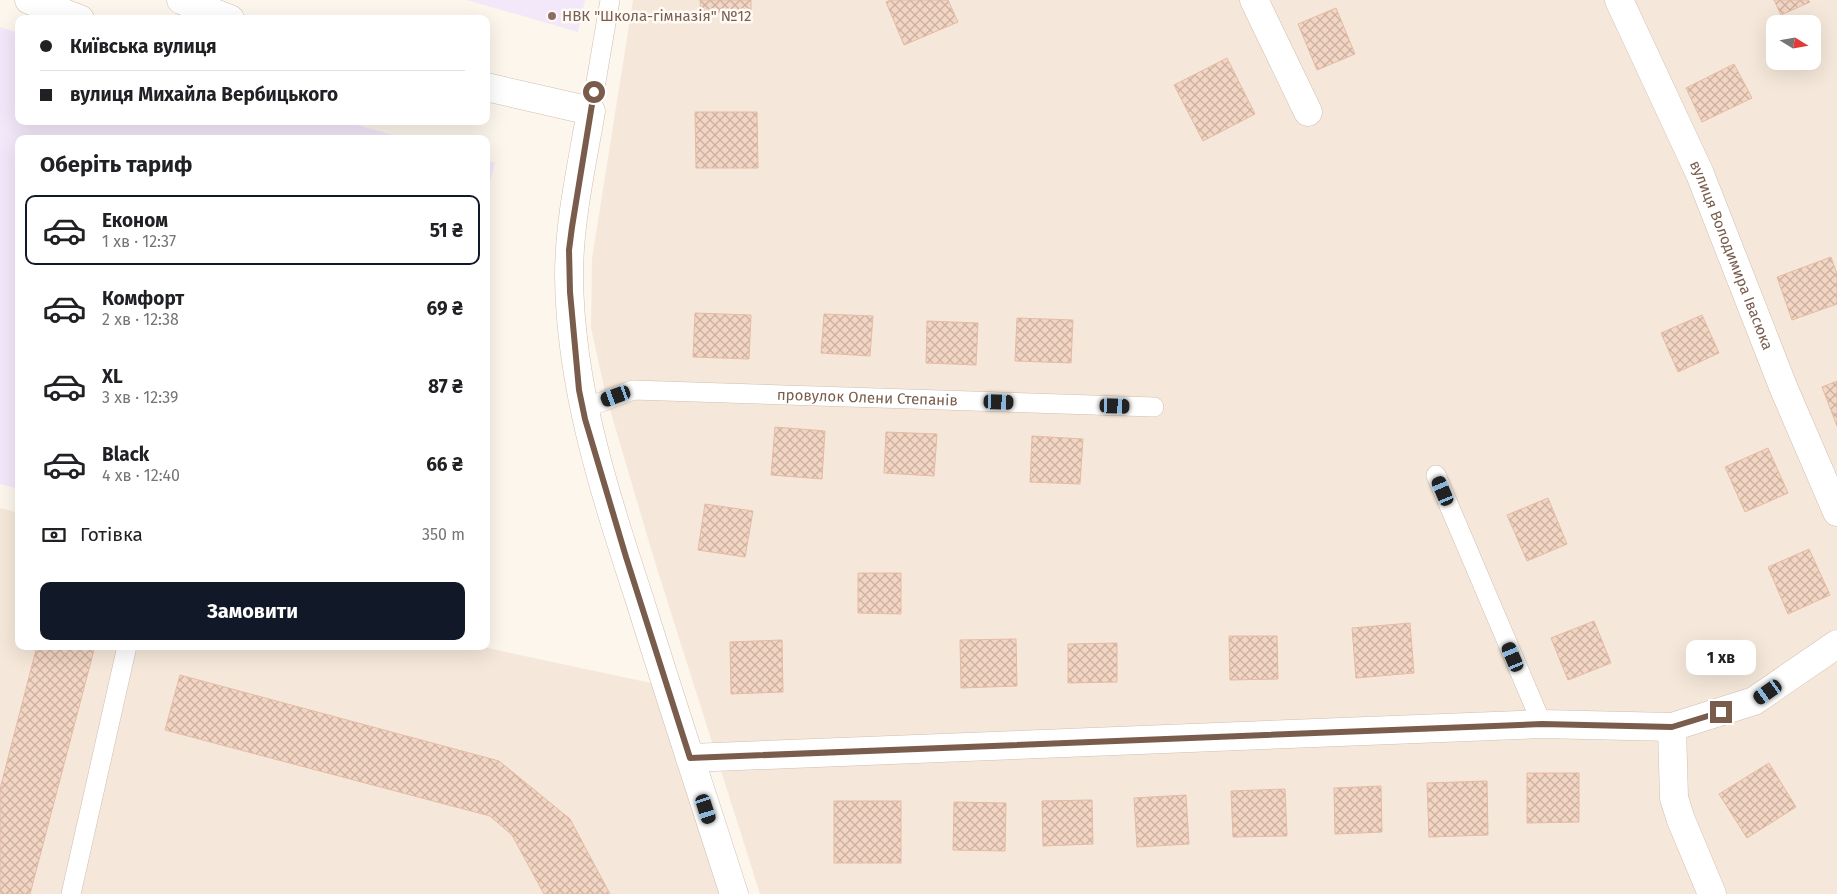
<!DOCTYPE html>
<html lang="uk">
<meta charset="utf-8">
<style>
:root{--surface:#fff;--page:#f2f2f2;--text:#202124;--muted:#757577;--line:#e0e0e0;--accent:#111827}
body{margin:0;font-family:"Fira Sans",sans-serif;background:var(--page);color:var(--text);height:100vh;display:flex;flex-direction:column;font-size:19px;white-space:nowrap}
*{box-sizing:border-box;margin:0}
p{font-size:16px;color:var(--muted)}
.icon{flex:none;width:28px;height:28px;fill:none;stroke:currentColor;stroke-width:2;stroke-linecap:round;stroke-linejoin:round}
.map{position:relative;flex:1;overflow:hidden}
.panel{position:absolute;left:15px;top:135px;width:475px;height:515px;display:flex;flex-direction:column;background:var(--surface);border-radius:10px;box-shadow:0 5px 20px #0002}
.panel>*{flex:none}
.guide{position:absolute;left:15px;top:15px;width:475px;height:110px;border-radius:10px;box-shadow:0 5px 20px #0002;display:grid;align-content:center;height:110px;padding:0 25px;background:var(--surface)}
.needle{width:32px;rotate:101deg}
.fabs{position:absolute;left:1766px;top:15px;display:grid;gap:10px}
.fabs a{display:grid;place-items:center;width:55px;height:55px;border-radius:10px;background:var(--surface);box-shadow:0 5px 20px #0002;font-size:25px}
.end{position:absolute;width:22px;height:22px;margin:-11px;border:6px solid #7a5c4d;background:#fff;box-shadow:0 0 0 2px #fff}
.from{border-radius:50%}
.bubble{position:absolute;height:35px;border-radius:10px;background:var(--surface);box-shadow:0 5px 20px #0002;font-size:16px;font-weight:700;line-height:35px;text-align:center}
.car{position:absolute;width:15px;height:30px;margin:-15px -8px;border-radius:6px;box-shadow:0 0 4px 1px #0007;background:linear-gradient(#222 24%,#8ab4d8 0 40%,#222 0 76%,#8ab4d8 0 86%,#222 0)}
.guide b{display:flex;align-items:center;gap:18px;height:48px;font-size:19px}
.guide b+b{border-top:1px solid var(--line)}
.guide i{width:12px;height:12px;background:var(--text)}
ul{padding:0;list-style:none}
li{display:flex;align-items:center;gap:15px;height:70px;margin:0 10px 8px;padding:0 15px;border:2px solid transparent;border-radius:10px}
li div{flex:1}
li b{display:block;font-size:19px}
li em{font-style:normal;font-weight:700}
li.active{border-color:var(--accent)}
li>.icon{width:45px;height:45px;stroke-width:1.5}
h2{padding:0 25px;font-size:22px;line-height:60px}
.pay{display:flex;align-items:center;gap:12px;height:55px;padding:0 25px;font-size:19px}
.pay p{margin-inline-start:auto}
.action{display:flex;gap:10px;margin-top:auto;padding:10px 25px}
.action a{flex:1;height:58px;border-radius:10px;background:var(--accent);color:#fff;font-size:20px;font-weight:700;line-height:58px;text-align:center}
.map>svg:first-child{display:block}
.residential{fill:#f5e8da;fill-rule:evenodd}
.education{fill:#f3e8fa}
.building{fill:url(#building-cross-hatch);stroke:#e6bba3}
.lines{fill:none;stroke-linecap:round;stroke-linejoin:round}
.service-casing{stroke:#d1beb0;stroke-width:20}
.minor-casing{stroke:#d1beb0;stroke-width:29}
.service{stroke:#fff;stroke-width:19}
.minor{stroke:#fff;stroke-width:28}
.route{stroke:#7a5c4d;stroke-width:6}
.education-dot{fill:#8d6e63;stroke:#fffaf3;stroke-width:2}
.labels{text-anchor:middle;stroke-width:5;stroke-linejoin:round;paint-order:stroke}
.education-label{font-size:15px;fill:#785e54;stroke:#fffaf3;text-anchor:start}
.street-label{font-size:15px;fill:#7a5c4d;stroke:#fffaf3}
</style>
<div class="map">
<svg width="1837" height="894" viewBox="0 0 1837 894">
<defs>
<pattern id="building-cross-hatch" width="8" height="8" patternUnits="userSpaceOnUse" patternTransform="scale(1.25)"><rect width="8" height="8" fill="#f3d5c3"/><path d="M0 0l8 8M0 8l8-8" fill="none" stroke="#cab0a1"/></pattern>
</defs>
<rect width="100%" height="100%" fill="#fdf6ec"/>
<g class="residential">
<path d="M633,0H1837V894H760L654,559L606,396L591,328L592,259ZM1775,24H1812V61H1775Z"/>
<polygon points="0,508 19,513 19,646 478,646 651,683 724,894 0,894"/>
</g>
<g class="education">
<polygon points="467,0 585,0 578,32"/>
<polygon points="0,27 19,33 19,121 343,121 407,139 19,139 19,489 0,484"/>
<polygon points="486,160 495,163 486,196"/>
</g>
<g class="building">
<polygon points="700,0 751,0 751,11 701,13"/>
<polygon points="891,0 948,0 958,22 904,45 886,2"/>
<polygon points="1774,0 1808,0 1810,2 1781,15"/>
<polygon points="1336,8 1355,54 1317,70 1298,24"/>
<polygon points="1227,58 1255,114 1203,141 1174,85"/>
<polygon points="1734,64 1752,98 1702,122 1686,88"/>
<polygon points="695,112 757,112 758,168 696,168"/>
<polygon points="1831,257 1837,274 1837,304 1792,320 1777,277"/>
<polygon points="695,313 751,315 749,359 693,357"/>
<polygon points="824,314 873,316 870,356 821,353"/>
<polygon points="1702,315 1719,353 1678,372 1661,333"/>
<polygon points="1017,318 1073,320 1071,363 1015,361"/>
<polygon points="927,321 978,323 976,365 926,363"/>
<polygon points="1837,381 1837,426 1822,387"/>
<polygon points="775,427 825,431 822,479 771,475"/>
<polygon points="886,432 937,434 934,476 884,473"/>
<polygon points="1032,436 1083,439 1080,484 1030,482"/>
<polygon points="1768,448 1788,493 1745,512 1725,467"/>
<polygon points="1548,498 1567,544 1527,561 1507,515"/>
<polygon points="705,504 753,511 745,557 698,550"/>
<polygon points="1809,549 1830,595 1788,614 1768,567"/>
<polygon points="858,573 901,573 901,614 858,613"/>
<polygon points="1594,621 1611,663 1568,680 1551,638"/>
<polygon points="1410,623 1414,673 1356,678 1352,628"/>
<polygon points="1229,636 1277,636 1278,679 1230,680"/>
<polygon points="1016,639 1017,686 961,688 960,640"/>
<polygon points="782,640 783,692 731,694 730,642"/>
<polygon points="1117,643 1117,682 1068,683 1068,644"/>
<polygon points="37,646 95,646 30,894 0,894 0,789"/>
<polygon points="180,675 499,761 570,819 610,894 544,894 512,835 490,816 165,730"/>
<polygon points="1769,763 1796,807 1747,838 1719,794"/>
<polygon points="1527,773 1579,773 1579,822 1527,823"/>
<polygon points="1487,781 1488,835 1429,837 1427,783"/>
<polygon points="1381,786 1382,832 1335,834 1334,788"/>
<polygon points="1285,789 1287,836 1233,837 1231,791"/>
<polygon points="1186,795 1189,844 1137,847 1134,798"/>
<polygon points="1092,800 1093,844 1043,846 1042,801"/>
<rect x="834" y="801" width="67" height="62"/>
<polygon points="954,802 1006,803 1005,851 953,850"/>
</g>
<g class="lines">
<defs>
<g id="service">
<polyline points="591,111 610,0"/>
<path id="s1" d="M583,409L633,390L1154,407"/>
<polyline points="1436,475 1542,724"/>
<polyline points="71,894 127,646"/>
</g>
<g id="minor">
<polyline points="29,0 80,19"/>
<polyline points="181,0 230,19"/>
<polyline points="1254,0 1308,112"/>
<path id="s2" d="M1619,0L1700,174L1784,389L1837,512"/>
<path d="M486,87L591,111C582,165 569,220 569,276C570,389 606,497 641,604C671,701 703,797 734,894"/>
<polyline points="1672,727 1674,798 1681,820 1712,894"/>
<polyline points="690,758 1542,724 1672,727 1754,701 1837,644"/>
</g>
</defs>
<use href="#service" class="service-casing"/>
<use href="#minor" class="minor-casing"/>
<use href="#service" class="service"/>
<use href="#minor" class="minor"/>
</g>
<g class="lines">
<polyline class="route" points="594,92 572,227 569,250 570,292 579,390 585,419 626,557 690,758 1542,724 1672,727 1721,712"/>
</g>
<circle class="education-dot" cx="552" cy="16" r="5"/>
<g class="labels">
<g class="education-label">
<text x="562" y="21">НВК "Школа-гімназія" №12</text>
</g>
<g class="street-label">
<text dy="5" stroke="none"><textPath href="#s2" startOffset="279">вулиця Володимира Івасюка</textPath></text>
<text dy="5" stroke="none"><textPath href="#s1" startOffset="288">провулок Олени Степанів</textPath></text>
</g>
</g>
</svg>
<div class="fabs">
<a><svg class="needle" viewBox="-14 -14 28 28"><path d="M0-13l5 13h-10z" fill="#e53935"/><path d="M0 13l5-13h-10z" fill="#757577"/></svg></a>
</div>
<i class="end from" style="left:594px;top:92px"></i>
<i class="end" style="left:1721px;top:712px"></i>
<div class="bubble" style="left:1686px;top:640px;width:70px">1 хв</div>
<i class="car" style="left:616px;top:396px;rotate:250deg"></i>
<i class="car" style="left:999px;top:402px;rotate:92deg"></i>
<i class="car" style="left:1115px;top:406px;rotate:92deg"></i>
<i class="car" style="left:1443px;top:491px;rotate:337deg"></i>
<i class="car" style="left:1513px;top:657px;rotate:337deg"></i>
<i class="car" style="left:1768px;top:692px;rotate:235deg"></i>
<i class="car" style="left:706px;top:809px;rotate:162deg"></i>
<div class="guide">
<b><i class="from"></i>Київська вулиця</b>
<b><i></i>вулиця Михайла Вербицького</b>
</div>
<section class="panel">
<h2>Оберіть тариф</h2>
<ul>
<li class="active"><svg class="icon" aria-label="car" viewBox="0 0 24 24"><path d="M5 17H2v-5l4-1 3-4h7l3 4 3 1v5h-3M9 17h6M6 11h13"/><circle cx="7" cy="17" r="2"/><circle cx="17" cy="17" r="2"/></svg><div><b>Економ</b><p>1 хв · 12:37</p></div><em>51 ₴</em></li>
<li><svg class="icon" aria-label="car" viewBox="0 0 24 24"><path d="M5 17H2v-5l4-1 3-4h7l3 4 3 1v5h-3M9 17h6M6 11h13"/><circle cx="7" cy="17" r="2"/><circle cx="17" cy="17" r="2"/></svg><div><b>Комфорт</b><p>2 хв · 12:38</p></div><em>69 ₴</em></li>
<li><svg class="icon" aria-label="car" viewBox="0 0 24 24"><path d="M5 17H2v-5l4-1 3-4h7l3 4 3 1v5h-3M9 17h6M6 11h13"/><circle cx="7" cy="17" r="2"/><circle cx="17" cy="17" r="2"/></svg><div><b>XL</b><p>3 хв · 12:39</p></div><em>87 ₴</em></li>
<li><svg class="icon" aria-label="car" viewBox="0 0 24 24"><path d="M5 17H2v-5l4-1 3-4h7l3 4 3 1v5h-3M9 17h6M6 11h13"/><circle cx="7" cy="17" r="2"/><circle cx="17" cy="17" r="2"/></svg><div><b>Black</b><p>4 хв · 12:40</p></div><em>66 ₴</em></li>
</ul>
<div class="pay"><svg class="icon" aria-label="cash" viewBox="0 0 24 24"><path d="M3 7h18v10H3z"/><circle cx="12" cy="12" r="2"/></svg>Готівка<p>350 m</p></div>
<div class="action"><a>Замовити</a></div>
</section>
</div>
